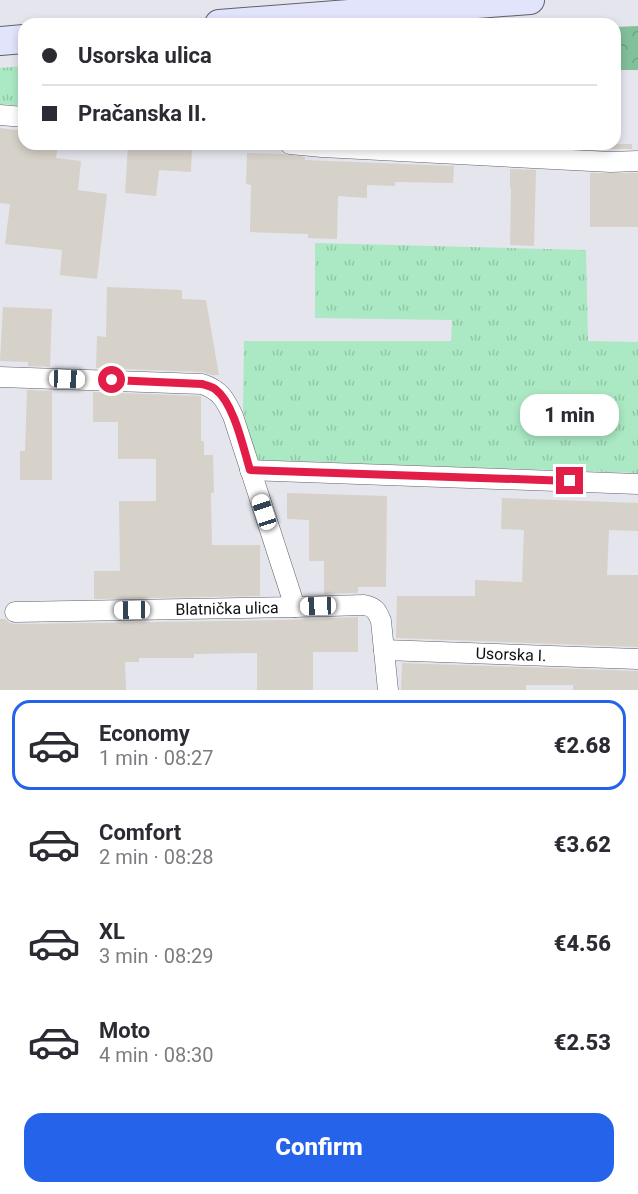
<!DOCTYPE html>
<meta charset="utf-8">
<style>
:root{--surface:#fff;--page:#f7f7f7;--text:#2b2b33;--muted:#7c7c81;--line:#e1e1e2;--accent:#2563eb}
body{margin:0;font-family:Roboto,sans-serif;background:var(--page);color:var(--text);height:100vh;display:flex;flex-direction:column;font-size:22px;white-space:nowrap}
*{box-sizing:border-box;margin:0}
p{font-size:20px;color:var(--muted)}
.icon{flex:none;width:33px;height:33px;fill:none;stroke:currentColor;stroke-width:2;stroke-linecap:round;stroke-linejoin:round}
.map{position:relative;height:690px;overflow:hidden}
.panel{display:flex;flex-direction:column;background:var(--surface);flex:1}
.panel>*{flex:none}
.hud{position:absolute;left:18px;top:18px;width:603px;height:132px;border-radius:18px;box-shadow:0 3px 9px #0003;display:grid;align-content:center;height:132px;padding:0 24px;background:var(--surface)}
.end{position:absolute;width:27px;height:27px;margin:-14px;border:8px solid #e11d48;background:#fff;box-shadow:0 0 0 3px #fff}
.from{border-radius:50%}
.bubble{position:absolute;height:42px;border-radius:18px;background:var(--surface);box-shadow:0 3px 9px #0003;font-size:20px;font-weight:800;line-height:42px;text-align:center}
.car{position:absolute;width:18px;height:36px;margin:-18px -9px;border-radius:8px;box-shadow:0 0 4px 2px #0007;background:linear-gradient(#fff 24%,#345 0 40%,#fff 0 76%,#345 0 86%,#fff 0)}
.hud b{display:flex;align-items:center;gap:21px;height:57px;font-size:22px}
.hud b+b{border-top:2px solid var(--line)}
.hud i{width:15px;height:15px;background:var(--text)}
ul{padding:10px 0 0;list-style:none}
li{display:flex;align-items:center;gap:18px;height:90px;margin:0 12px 9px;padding:0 12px;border:3px solid transparent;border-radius:18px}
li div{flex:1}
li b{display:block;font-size:22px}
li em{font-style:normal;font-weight:800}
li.selected{border-color:var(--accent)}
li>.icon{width:54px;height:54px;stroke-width:1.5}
.cta{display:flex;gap:12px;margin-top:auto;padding:12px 24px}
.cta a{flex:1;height:69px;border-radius:18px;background:var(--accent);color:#fff;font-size:24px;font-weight:800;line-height:69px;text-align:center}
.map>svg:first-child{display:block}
.grass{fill:url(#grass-tufts)}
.forest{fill:url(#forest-crowns)}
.building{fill:#d6d1c9}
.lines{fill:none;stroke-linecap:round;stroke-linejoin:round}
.street-casing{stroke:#616269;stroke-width:21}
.secondary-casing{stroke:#616269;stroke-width:30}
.street{stroke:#fff;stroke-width:20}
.secondary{stroke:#e2e4fc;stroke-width:28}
.route{stroke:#e11d48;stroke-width:8}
.labels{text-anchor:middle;stroke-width:6;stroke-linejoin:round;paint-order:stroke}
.street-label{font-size:16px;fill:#101013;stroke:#fff}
</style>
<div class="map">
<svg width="638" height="690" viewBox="0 0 638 690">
<defs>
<pattern id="grass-tufts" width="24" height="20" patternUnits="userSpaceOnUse" patternTransform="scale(1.5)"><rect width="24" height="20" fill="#aae9c3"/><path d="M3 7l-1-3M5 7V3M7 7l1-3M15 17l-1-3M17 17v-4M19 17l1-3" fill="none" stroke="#91c7a7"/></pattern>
<pattern id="forest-crowns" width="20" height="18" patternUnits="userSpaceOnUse" patternTransform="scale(1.5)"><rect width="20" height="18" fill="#82bf9b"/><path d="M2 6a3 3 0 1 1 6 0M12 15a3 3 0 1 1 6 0" fill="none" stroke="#6fa385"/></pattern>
</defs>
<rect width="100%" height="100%" fill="#e5e5ee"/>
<g class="grass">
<polygon points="24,66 24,106 0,104 0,68"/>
<polygon points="315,243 586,250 588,341 638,342 638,473 256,460 243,410 244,341 451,341 452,320 315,318"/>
</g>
<polygon class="forest" points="638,26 638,70 615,70 615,27"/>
<g class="building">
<polygon points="0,128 24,131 24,144 58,144 56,158 81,161 78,190 107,194 97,279 60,275 62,250 5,244 10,204 0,203"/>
<rect x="590" y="144" width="42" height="5"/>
<polygon points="128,145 192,148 191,172 159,170 156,196 125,193"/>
<polygon points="247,153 284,154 305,157 305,160 454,166 453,183 395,182 395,186 367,185 367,198 338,196 337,239 308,238 308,234 250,232 251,185 246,184"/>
<polygon points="510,169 536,170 534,246 510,245 511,188 510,188"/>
<rect x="590" y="173" width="48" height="54"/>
<polygon points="107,287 182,290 182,299 206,300 219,375 212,375 202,372 96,368 97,336 106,337"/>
<polygon points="3,307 52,309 50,367 28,366 28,362 0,361"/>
<polygon points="27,390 52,391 52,480 20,480 20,451 25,451"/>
<polygon points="93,392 201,396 201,441 204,441 204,455 213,455 214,493 211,493 212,545 260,545 260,596 94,599 94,571 120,571 119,501 156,501 156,459 118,459 118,422 93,422"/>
<polygon points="287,493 387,496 386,587 358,587 358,593 324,594 324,561 309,561 309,520 287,519"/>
<polygon points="502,498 638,503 638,531 609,530 607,575 638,575 638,647 396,638 397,596 475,596 475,580 522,582 524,530 501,529"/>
<polygon points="358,617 358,652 313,652 313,690 257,690 257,653 194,654 194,658 139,658 139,662 125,662 126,690 0,690 0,619 5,619 10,623 15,624 285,620"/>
<polygon points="402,663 638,671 638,690 573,690 573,685 526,685 526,690 401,690"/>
</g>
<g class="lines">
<defs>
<g id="street">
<polyline points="0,115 24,117"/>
<polyline points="290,144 322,147 611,162 638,161"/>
<path d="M0,377L202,384C220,390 225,399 233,416L295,607L364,605C375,607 377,611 381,621L388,690"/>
<polyline points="250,470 638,484"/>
<polyline points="15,612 295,607"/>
<polyline points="384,650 638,659"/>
</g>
<g id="secondary">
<polyline points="219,24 530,0"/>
<polyline points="0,41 24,39"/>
</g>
</defs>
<use href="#street" class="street-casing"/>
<use href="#secondary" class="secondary-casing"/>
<use href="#street" class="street"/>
<use href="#secondary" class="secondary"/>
</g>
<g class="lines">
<path class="route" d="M112,380L202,384C206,385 211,386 215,389C234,403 243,447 250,470L570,481"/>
</g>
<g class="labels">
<g class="street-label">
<text transform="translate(227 608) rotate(-1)" y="6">Blatnička ulica</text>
<text transform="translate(511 654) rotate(2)" y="6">Usorska I.</text>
</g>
</g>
</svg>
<i class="end from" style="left:112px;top:380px"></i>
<i class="end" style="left:570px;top:481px"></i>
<div class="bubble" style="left:520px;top:394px;width:99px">1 min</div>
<i class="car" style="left:67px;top:379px;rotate:92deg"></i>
<i class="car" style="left:264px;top:512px;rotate:342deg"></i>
<i class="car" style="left:318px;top:606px;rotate:268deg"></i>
<i class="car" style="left:132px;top:610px;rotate:269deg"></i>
<div class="hud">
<b><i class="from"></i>Usorska ulica</b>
<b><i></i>Pračanska II.</b>
</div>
</div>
<section class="panel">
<ul>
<li class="selected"><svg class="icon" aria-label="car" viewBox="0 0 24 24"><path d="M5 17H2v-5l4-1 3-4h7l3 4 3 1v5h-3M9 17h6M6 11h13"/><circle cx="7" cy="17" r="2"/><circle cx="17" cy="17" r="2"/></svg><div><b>Economy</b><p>1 min · 08:27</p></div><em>€2.68</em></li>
<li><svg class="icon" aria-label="car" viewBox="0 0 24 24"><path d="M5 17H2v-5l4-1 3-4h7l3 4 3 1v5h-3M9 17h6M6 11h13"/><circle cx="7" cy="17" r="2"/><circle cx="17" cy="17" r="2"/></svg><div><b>Comfort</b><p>2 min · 08:28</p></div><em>€3.62</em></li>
<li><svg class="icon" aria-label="car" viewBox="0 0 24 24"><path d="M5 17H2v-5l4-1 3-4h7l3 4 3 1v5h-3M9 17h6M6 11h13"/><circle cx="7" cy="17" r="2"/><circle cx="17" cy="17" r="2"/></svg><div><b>XL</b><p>3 min · 08:29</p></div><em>€4.56</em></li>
<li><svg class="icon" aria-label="car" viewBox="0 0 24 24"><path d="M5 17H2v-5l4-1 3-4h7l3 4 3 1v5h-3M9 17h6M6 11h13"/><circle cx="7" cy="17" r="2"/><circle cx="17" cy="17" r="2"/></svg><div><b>Moto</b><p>4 min · 08:30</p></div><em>€2.53</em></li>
</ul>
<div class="cta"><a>Confirm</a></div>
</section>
